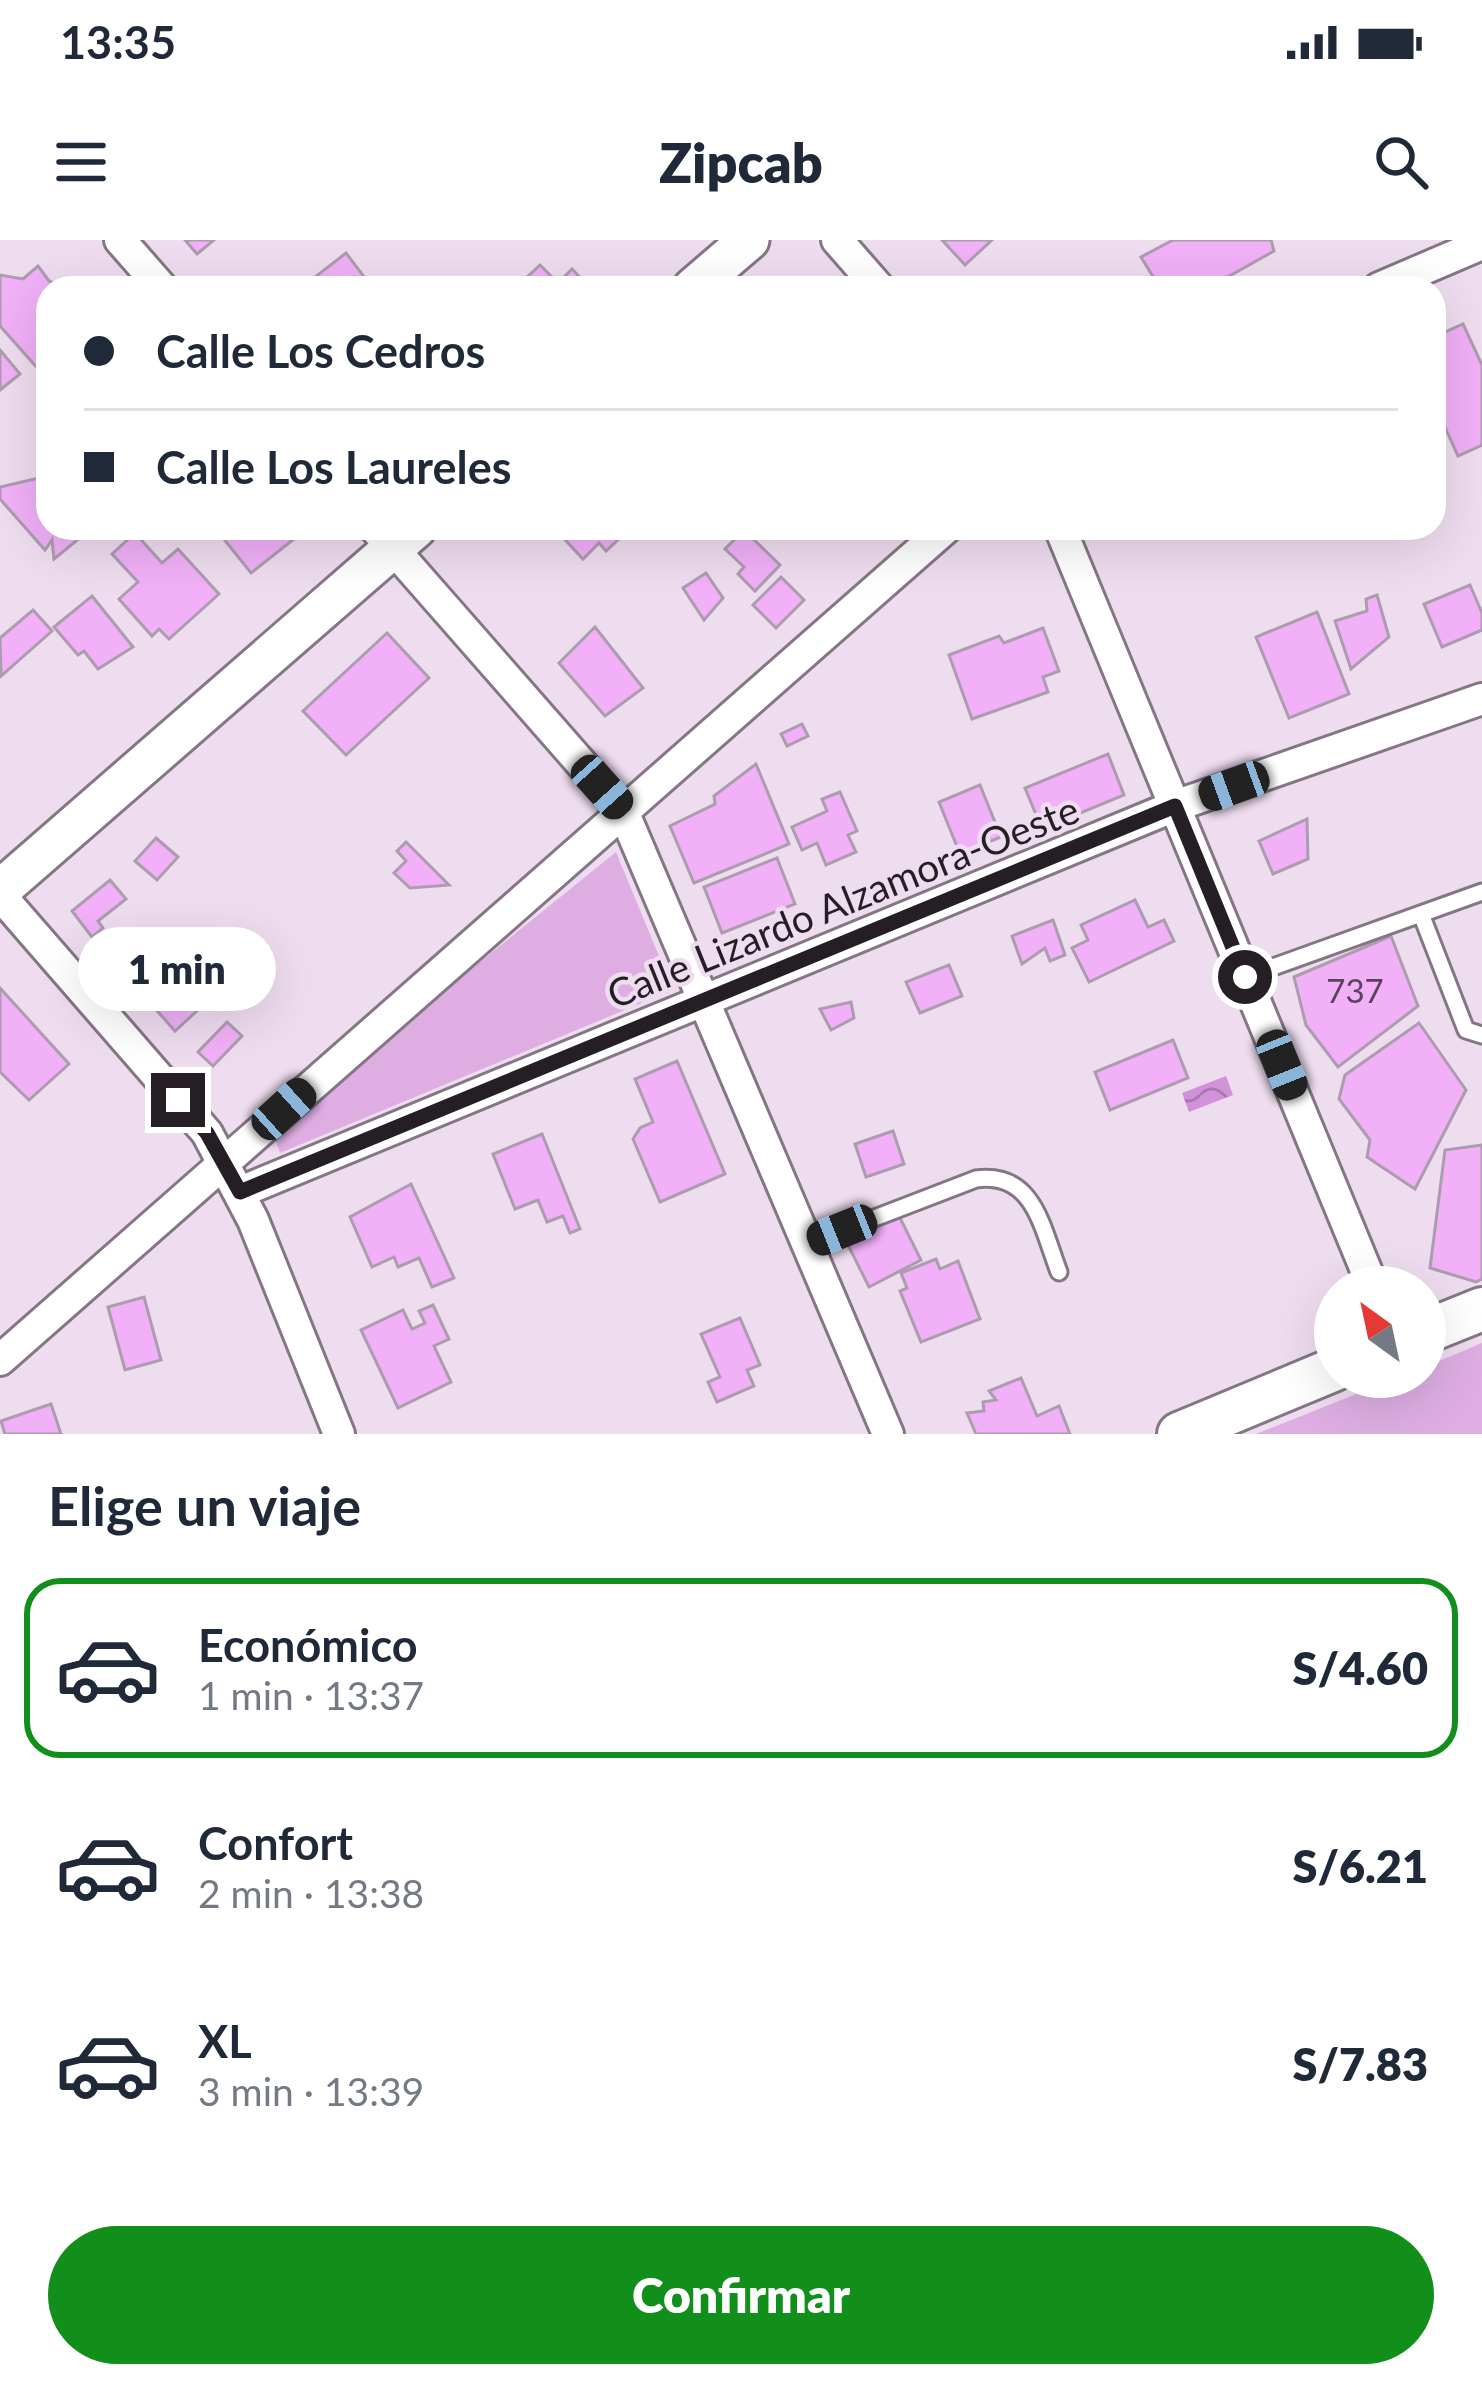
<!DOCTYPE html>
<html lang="es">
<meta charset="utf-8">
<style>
:root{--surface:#fff;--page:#f6f6f7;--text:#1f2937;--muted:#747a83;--line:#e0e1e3;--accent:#128e1b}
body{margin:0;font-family:Lato,sans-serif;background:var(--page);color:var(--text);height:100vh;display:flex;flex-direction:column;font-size:45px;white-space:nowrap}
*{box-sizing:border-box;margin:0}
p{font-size:39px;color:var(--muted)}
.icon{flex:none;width:66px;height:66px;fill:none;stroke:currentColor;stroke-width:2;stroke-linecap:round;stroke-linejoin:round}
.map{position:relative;height:1194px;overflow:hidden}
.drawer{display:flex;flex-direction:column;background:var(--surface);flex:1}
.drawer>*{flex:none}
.banner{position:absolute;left:36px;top:36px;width:1410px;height:264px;border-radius:36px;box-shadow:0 12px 48px #0002;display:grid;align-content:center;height:264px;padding:0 48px;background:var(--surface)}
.needle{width:78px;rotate:327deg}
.fabs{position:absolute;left:1314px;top:1026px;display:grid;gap:24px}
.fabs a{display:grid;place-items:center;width:132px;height:132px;border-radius:50%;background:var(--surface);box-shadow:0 12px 48px #0002;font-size:60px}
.end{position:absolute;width:54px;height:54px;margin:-27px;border:15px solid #251f25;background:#fff;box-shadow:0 0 0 6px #fff}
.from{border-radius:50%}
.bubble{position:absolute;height:84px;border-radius:42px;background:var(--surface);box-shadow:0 12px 48px #0002;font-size:39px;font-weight:800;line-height:84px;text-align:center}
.car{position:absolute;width:36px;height:72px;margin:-36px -18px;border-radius:15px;box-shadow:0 0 9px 3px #0007;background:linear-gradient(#222 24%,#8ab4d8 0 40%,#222 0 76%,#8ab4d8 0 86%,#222 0)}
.banner b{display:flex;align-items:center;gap:42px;height:114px;font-size:45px}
.banner b+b{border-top:3px solid var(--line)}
.banner i{width:30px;height:30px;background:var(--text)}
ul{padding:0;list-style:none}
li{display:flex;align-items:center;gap:36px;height:180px;margin:0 24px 18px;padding:0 24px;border:6px solid transparent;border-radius:36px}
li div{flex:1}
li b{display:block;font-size:45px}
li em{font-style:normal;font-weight:800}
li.selected{border-color:var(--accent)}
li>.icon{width:108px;height:108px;stroke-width:1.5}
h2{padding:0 48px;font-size:54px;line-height:144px}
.cta{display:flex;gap:24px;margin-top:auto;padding:24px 48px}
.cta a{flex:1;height:138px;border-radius:72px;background:var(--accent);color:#fff;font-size:48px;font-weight:800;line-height:138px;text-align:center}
.status{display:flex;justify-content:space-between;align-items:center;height:84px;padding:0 60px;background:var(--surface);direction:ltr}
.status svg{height:33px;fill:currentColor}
header{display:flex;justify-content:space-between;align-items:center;height:156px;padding:0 48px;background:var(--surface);font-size:54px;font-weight:800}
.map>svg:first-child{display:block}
.green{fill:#deaee3}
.water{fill:url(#water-waves)}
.building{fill:#f1b0f8;stroke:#ac9dae;stroke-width:3}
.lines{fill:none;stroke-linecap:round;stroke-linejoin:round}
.service-casing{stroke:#857686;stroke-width:21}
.minor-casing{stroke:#857686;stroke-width:36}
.tertiary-casing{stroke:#857686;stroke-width:45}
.secondary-casing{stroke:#857686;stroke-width:48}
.service{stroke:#fff;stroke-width:15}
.minor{stroke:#fff;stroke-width:30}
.tertiary{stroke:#fff;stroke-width:39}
.secondary{stroke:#fff;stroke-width:42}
.route{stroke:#251f25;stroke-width:15}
.labels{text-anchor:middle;stroke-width:9;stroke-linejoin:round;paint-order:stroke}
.number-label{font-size:33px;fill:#58435a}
.street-label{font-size:39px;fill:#251f25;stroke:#eeddef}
</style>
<div class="status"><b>13:35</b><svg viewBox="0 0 49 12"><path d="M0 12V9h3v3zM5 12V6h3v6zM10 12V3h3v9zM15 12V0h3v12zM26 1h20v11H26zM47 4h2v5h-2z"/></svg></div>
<header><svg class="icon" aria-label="menu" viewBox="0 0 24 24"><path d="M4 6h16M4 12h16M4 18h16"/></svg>Zipcab<svg class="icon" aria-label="search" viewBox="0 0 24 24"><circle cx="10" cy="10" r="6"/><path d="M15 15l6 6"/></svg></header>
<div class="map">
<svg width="1482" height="1194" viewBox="0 0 1482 1194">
<defs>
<pattern id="water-waves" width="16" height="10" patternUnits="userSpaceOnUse" patternTransform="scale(3)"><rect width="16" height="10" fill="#d292d9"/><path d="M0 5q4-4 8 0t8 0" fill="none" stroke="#aa77b0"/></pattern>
</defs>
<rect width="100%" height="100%" fill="#eeddef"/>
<g class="green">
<polygon points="616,612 673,750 280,913 272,890"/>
<polygon points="1482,1103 1482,1194 1256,1194 1399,1137 1425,1137 1425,1127"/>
</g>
<polygon class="water" points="1226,836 1233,855 1189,872 1182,853"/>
<g class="building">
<polygon points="185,0 214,0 197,14"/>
<polygon points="942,0 992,0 965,25"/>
<polygon points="1173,0 1271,0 1274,11 1208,48 1160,48 1141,17"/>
<polygon points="346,13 368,42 360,48 301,48"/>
<polygon points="540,25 558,43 572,29 590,48 536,48 526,38"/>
<polygon points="38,26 49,41 66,48 48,48 48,140 0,86 0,35 23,39"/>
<polygon points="1463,84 1482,125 1482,205 1458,216 1434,163 1434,97"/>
<polygon points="0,110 20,134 0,150"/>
<polygon points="48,236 48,288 92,288 54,319 52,300 45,310 0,259 0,247"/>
<polygon points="215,288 293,288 299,295 251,333"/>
<polygon points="554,288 623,288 626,292 606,311 599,303 583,319"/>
<polygon points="744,290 780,325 755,351 738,334 744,327 725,309"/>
<polygon points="135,293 162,323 178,309 219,354 169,399 159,389 152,396 119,359 138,342 112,314"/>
<polygon points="706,333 723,358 704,380 683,348"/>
<polygon points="781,337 804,360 776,388 753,365"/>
<polygon points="1470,345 1482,373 1482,390 1442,407 1424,364"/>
<polygon points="1377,355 1389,397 1351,429 1335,381 1367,371 1366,359"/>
<polygon points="92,356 133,407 98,429 84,411 78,415 54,387"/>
<polygon points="33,370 52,391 1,436 0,398"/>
<polygon points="1317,372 1349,454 1289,478 1256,397"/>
<polygon points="595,387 643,448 605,476 559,423"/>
<polygon points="1043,388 1059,431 1043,437 1048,452 972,479 949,415 999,396 1004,403"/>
<polygon points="387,393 429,438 346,515 303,471"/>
<polygon points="802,484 808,496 787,506 781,494"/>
<polygon points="1108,514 1124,555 1042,589 1025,548"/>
<polygon points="756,524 789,604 694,643 670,586 715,564 714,556"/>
<polygon points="980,545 1001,597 960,614 939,562"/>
<polygon points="840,552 857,591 848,595 856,612 826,625 817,603 802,610 792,587 827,571 822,559"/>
<polygon points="1307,579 1308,619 1273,634 1259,601"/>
<polygon points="156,598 178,617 157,640 135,621"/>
<polygon points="406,602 449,645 410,648 394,633 406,621 397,611"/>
<polygon points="777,618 795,664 722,693 704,647"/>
<polygon points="110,640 126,659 98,681 103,688 92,697 72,671"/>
<polygon points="1135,660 1148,687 1164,680 1174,701 1089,742 1072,708 1088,700 1081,685"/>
<polygon points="1053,680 1065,715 1050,721 1045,708 1022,724 1012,696"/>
<polygon points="231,695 258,727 249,736 254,742 230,763 220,752 216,756 192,729"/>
<polygon points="1391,696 1418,766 1338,827 1306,785 1294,737"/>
<polygon points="949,725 962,756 920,773 906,742"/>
<polygon points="186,733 210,759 175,791 152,765"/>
<polygon points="0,748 69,824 29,860 0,832"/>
<polygon points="851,762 854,778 831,790 820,769"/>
<polygon points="227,782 242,796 213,826 198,812"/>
<polygon points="1419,783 1466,850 1415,949 1367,917 1370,900 1339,859 1345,835"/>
<polygon points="1173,800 1188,838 1110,870 1095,832"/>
<polygon points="677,821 725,934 660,962 633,899 640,888 653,882 635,839"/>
<polygon points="893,891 904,924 866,937 855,904"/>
<polygon points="542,894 580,989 570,993 563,976 547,982 538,960 515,969 493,914"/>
<polygon points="1482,905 1482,1039 1476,1042 1430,1028 1445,910"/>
<polygon points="411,944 454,1038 432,1047 419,1018 398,1027 394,1017 372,1027 350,977"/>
<polygon points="897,972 921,1020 869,1047 845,999"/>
<polygon points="936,1019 940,1029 958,1021 980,1079 921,1102 900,1051 907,1048 901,1033"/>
<polygon points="144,1057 161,1120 125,1130 108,1067"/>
<polygon points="433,1065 449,1099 434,1106 451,1142 398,1168 361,1090 403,1070 412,1089 425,1083 419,1071"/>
<polygon points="740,1078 760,1125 747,1130 754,1146 717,1162 708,1142 720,1137 701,1094"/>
<polygon points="1021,1138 1037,1176 1059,1166 1070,1194 976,1194 967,1173 984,1171 983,1162 996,1160 989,1151"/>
<polygon points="51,1164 61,1194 5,1194 1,1181"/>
</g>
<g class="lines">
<defs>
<g id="service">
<polyline points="1421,674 1466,790 1482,795"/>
<polyline points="1245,737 1482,652"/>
<path d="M807,1004L976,939C1034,931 1042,988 1059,1032"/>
</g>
<g id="minor">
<polyline points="120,0 162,48"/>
<polyline points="837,0 879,48"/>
<polyline points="1379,48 1482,4"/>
<polyline points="375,288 623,571 888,1194"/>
<polyline points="1060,288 1373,1047"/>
<polyline points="0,655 207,893 253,980 339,1194"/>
<polyline points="240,952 1175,566 1482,459"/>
<polyline points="0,1120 946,288"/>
</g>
<g id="tertiary">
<polyline points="693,48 749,0"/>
<polyline points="0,650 416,288"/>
</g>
<g id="secondary">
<polyline points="1425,1092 1482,1069"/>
<polyline points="1179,1194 1335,1129"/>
</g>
</defs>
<use href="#service" class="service-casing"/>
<use href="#minor" class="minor-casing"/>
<use href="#tertiary" class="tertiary-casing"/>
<use href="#secondary" class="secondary-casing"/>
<use href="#service" class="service"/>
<use href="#minor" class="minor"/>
<use href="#tertiary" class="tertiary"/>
<use href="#secondary" class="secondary"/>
</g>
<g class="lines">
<polyline class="route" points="178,860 207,893 240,952 1175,566 1245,737"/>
</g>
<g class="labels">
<g class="number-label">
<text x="1355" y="763">737</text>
</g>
<g class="street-label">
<text transform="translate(843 662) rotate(-22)" y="14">Calle Lizardo Alzamora-Oeste</text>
</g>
</g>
</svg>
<div class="fabs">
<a><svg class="needle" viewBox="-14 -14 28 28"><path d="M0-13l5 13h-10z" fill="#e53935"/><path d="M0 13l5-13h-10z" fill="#747a83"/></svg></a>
</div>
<i class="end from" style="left:1245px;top:737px"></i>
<i class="end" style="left:178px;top:860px"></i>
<div class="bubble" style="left:78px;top:687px;width:198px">1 min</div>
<i class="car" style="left:1234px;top:546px;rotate:250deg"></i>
<i class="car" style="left:602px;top:547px;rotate:138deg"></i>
<i class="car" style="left:1282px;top:825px;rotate:158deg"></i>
<i class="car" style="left:284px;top:869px;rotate:48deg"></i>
<i class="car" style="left:842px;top:990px;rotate:248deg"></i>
<div class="banner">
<b><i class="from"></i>Calle Los Cedros</b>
<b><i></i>Calle Los Laureles</b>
</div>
</div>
<section class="drawer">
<h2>Elige un viaje</h2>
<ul>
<li class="selected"><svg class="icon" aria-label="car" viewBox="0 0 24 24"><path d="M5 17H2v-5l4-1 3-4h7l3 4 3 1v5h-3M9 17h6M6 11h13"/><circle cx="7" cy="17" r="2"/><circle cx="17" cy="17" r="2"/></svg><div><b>Económico</b><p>1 min · 13:37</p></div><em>S/4.60</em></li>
<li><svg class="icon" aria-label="car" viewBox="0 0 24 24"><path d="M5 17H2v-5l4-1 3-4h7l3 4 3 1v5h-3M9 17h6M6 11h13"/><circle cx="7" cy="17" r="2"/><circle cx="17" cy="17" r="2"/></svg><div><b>Confort</b><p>2 min · 13:38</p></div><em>S/6.21</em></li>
<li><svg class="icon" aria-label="car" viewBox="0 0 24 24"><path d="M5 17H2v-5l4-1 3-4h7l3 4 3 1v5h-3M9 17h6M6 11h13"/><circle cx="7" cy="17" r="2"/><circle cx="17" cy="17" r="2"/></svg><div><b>XL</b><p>3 min · 13:39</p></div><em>S/7.83</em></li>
</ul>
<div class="cta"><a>Confirmar</a></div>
</section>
